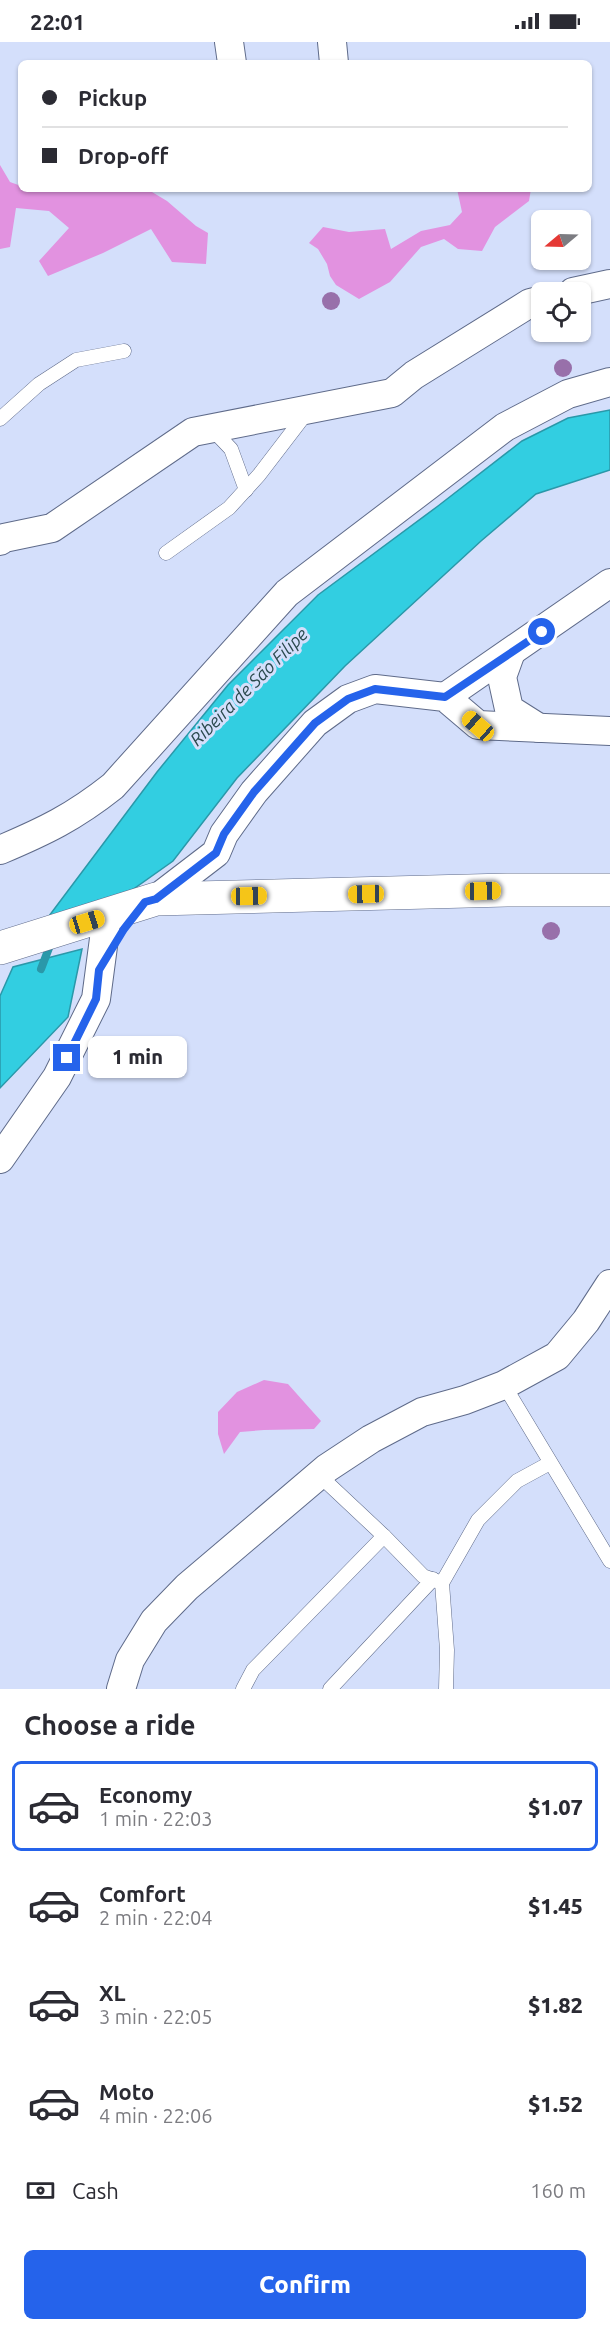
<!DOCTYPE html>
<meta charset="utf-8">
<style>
:root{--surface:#fff;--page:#f7f7f7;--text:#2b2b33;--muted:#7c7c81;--line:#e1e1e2;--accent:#2563eb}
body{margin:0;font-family:Ubuntu,sans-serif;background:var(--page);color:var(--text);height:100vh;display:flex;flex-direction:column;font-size:22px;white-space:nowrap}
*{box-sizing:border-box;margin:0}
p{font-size:20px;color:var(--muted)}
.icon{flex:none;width:33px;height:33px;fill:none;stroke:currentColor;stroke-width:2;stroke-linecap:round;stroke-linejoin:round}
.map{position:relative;height:1647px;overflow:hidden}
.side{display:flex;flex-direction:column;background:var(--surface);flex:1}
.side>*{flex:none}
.top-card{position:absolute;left:18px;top:18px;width:574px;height:132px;border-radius:9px;box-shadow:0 2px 4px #0004;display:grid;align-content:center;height:132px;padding:0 24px;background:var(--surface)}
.needle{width:39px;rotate:251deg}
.fabs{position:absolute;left:531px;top:168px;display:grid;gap:12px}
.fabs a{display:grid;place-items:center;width:60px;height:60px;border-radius:9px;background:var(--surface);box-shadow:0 2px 4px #0004;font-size:30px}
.end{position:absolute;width:27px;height:27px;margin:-14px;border:8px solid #2563eb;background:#fff;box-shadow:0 0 0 3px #fff}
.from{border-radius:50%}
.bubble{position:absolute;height:42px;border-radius:9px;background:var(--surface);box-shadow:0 2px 4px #0004;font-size:20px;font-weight:800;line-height:42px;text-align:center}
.car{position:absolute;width:18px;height:36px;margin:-18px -9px;border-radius:8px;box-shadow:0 0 4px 2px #0007;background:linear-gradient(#f5c518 24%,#345 0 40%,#f5c518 0 76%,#345 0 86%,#f5c518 0)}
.top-card b{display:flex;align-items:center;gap:21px;height:57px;font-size:22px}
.top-card b+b{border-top:2px solid var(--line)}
.top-card i{width:15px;height:15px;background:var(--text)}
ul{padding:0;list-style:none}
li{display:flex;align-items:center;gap:18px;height:90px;margin:0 12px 9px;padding:0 12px;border:3px solid transparent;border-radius:9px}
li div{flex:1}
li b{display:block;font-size:22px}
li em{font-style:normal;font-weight:800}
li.active{border-color:var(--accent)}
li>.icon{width:54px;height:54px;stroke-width:1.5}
h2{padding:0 24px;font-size:27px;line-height:72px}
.pay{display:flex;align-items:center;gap:15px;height:66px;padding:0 24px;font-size:22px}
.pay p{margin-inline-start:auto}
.action{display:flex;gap:12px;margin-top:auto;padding:12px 24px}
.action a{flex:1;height:69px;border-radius:9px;background:var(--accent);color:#fff;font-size:24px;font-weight:800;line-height:69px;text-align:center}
.status{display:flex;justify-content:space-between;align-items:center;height:42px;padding:0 30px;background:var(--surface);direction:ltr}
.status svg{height:16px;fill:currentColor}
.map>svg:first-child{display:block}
.green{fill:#e292e0}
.water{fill:#32cee1;stroke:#2a98a9;stroke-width:1.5}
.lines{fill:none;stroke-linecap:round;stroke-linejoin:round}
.stream{stroke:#2a98a9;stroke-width:8}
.lane-casing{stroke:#5f6b8a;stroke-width:15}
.street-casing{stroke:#5f6b8a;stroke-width:30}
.secondary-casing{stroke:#5f6b8a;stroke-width:34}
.lane{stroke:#fff;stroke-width:14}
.street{stroke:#fff;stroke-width:28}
.secondary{stroke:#fff;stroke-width:33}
.tree{fill:#9870aa}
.route{stroke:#2563eb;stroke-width:8}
.labels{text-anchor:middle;stroke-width:6;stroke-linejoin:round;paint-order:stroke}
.water-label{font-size:18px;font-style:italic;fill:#2b4a4e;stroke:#d4dffb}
</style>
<div class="status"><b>22:01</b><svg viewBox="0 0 49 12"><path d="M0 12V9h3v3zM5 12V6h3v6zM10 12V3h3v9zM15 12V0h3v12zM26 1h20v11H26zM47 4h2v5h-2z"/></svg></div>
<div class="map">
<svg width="610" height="1647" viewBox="0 0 610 1647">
<rect width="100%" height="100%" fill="#d4dffb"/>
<g class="green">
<polygon points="0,123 10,140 21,144 21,147 38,149 39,147 147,147 167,159 196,184 208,191 206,222 172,220 151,187 103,211 48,234 39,219 69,186 49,169 16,166 10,205 0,207"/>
<polygon points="457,147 531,147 529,159 495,185 482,209 458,207 444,197 421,205 390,240 359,257 336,243 330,234 327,222 318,207 309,201 323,185 349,190 385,187 391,207 421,189 450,183 462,170"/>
<polygon points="264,1338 288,1342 321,1379 314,1387 264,1388 240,1390 224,1412 218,1392 218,1370 237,1350"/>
</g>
<g class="water">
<polygon points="610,368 610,428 536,452 481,499 345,624 237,736 173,819 132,848 46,878 157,730 228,643 318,553 438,464 522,399 568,376"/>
<polygon points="82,907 68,975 0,1046 0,954 13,925"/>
</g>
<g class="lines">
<polyline class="stream" points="41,927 52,898"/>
<defs>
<g id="lane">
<polyline points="0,377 39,342 76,318 124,309"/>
<polyline points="211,386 231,407 246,448"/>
<polyline points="166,511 229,466 259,433 308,369"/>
<polyline points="504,1343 610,1519"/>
<polyline points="384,1494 423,1534 442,1541 447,1608 446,1647"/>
<polyline points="442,1541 478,1478 517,1439 550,1421"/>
<polyline points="243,1647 253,1628 384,1494 319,1433"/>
<polyline points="330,1647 433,1537"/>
</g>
<g id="street">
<polyline points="229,0 232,21"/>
<polyline points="332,0 334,21"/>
<polyline points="573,250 610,242"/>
<polyline points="0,499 4,496 52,486 193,390 392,351 414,333 530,261 542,258"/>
<polyline points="511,610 502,635 509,667 539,686"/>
<polyline points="445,655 610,541"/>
<path d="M0,808C45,789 74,775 113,744L287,551L505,385L568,352L610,340"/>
<polyline points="156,857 216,811 224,792 254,750 315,681 348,657 375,647 445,655 478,683 610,689"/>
<polyline points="0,1117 57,1035 96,957 107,874"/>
<polyline points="121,1647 130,1618 154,1579 187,1545 327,1426 371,1397 422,1370 465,1358 504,1343 557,1314 586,1279 610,1242"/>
</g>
<polyline id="secondary" points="0,906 156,857 507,848 610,848"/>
</defs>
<use href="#lane" class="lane-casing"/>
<use href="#street" class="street-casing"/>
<use href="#secondary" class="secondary-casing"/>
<use href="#lane" class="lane"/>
<use href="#street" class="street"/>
<use href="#secondary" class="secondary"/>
</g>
<g class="tree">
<circle cx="331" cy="259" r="9"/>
<circle cx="563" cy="326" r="9"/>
<circle cx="551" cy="889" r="9"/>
</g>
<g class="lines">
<polyline class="route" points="67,1016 96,957 99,928 124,887 145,860 156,857 216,811 224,792 254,750 315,681 348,657 375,647 445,655 542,590"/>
</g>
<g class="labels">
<g class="water-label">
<text transform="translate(249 645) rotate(-45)" y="6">Ribeira de São Filipe</text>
</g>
</g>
</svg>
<div class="fabs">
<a><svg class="needle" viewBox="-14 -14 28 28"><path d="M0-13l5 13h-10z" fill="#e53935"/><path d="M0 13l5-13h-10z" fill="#7c7c81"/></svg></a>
<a><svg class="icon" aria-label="locate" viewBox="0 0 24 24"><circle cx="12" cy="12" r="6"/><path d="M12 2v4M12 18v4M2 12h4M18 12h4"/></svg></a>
</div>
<i class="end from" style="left:542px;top:590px"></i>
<i class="end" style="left:67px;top:1016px"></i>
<div class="bubble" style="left:88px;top:994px;width:99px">1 min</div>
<i class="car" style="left:478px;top:684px;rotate:311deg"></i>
<i class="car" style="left:483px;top:849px;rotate:89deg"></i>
<i class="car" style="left:366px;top:852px;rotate:269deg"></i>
<i class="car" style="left:249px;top:854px;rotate:89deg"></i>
<i class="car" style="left:87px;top:880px;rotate:73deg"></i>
<div class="top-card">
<b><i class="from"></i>Pickup</b>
<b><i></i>Drop-off</b>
</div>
</div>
<section class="side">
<h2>Choose a ride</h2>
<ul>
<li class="active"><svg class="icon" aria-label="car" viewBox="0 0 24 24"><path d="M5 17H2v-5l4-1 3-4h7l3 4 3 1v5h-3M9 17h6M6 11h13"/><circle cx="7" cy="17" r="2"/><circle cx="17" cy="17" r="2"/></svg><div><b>Economy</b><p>1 min · 22:03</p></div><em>$1.07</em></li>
<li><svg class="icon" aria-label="car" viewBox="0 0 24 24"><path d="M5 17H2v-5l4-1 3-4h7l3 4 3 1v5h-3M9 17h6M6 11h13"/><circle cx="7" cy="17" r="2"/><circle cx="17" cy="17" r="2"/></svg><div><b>Comfort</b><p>2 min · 22:04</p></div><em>$1.45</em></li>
<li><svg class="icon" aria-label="car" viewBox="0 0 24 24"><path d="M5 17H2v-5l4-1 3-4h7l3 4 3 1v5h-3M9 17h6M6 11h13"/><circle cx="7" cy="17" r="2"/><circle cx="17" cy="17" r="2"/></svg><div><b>XL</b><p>3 min · 22:05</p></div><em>$1.82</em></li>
<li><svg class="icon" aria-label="car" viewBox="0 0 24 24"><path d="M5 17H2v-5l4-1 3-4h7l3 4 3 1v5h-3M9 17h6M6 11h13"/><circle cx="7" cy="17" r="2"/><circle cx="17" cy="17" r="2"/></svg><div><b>Moto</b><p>4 min · 22:06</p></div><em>$1.52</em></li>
</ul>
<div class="pay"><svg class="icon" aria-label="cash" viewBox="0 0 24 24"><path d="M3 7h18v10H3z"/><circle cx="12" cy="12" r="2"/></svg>Cash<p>160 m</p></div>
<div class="action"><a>Confirm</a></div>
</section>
